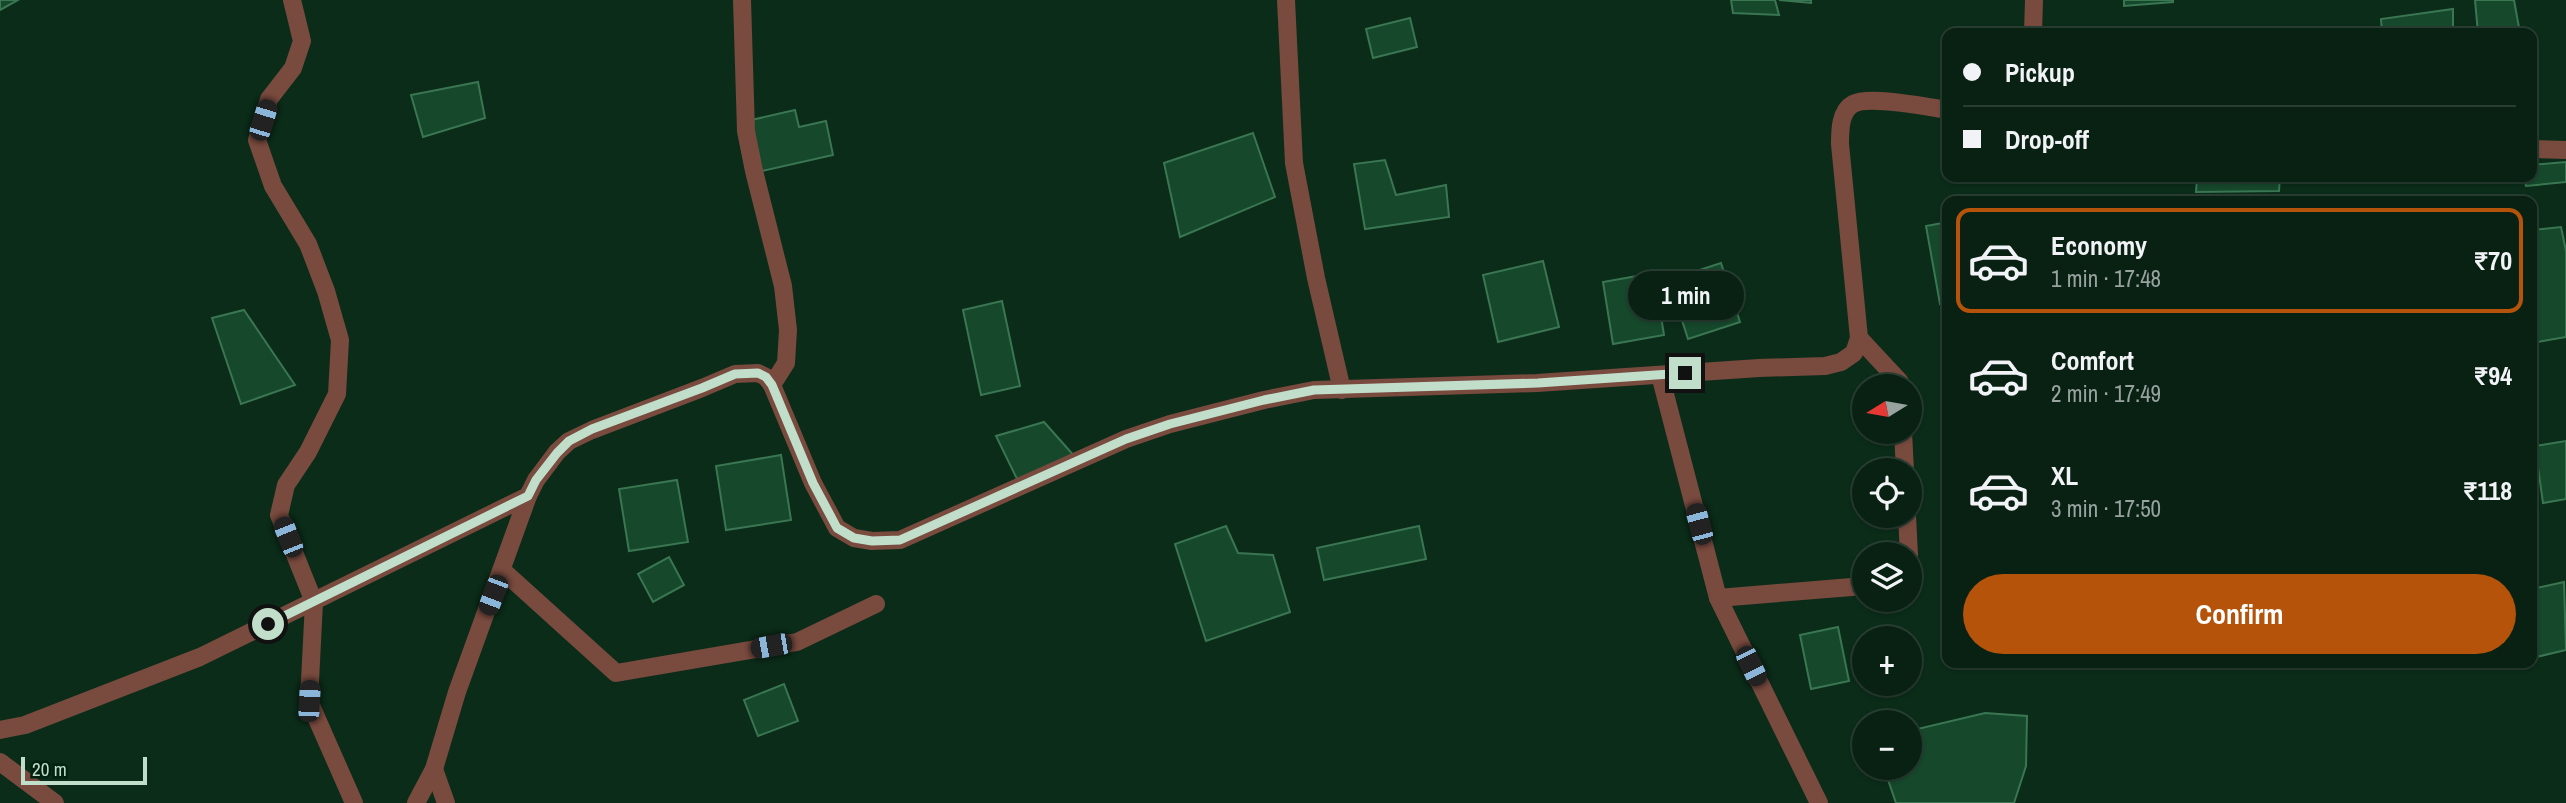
<!DOCTYPE html>
<meta charset="utf-8">
<style>
:root{--surface:#082113;--page:#11291c;--text:#f1f3f6;--muted:#98a3a0;--line:#293e33;--accent:#b45309}
body{margin:0;font-family:"Archivo Narrow",sans-serif;background:var(--page);color:var(--text);height:100vh;display:flex;flex-direction:column;font-size:26px;white-space:nowrap}
*{box-sizing:border-box;margin:0}
p{font-size:23px;color:var(--muted)}
.icon{flex:none;width:38px;height:38px;fill:none;stroke:currentColor;stroke-width:2;stroke-linecap:round;stroke-linejoin:round}
.map{position:relative;flex:1;overflow:hidden}
.drawer{position:absolute;left:1942px;top:196px;width:595px;height:472px;display:flex;flex-direction:column;background:var(--surface);border-radius:14px;box-shadow:0 2px 5px #0004,0 0 0 2px var(--line)}
.drawer>*{flex:none}
.banner{position:absolute;left:1942px;top:28px;width:595px;height:154px;border-radius:14px;box-shadow:0 2px 5px #0004,0 0 0 2px var(--line);display:grid;align-content:center;height:154px;padding:0 21px;background:var(--surface)}
.needle{width:46px;rotate:259deg}
.buttons{position:absolute;left:1852px;top:374px;display:grid;gap:14px}
.buttons a{display:grid;place-items:center;width:70px;height:70px;border-radius:50%;background:var(--surface);box-shadow:0 2px 5px #0004,0 0 0 2px var(--line);font-size:35px}
.scale{position:absolute;left:21px;bottom:18px;width:126px;box-sizing:border-box;padding-left:7px;border:4px solid #c0dec9;border-top:0;font-size:19px;line-height:24px;white-space:nowrap;color:#c0dec9;-webkit-text-stroke:5px #022210;paint-order:stroke}
.end{position:absolute;width:32px;height:32px;margin:-16px;border:9px solid #c0dec9;background:#111;box-shadow:0 0 0 4px #111}
.from{border-radius:50%}
.bubble{position:absolute;height:49px;border-radius:24px;background:var(--surface);box-shadow:0 2px 5px #0004,0 0 0 2px var(--line);font-size:23px;font-weight:700;line-height:49px;text-align:center}
.car{position:absolute;width:21px;height:42px;margin:-21px -10px;border-radius:9px;box-shadow:0 0 5px 2px #0007;background:linear-gradient(#222 24%,#8ab4d8 0 40%,#222 0 76%,#8ab4d8 0 86%,#222 0)}
.banner b{display:flex;align-items:center;gap:24px;height:66px;font-size:26px}
.banner b+b{border-top:2px solid var(--line)}
.banner i{width:18px;height:18px;background:var(--text)}
ul{padding:12px 0 0;list-style:none}
li{display:flex;align-items:center;gap:21px;height:105px;margin:0 14px 10px;padding:0 7px;border:4px solid transparent;border-radius:14px}
li div{flex:1}
li b{display:block;font-size:26px}
li em{font-style:normal;font-weight:700}
li.current{border-color:var(--accent)}
li>.icon{width:63px;height:63px;stroke-width:1.5}
.cta{display:flex;gap:14px;margin-top:auto;padding:14px 21px}
.cta a{flex:1;height:80px;border-radius:42px;background:var(--accent);color:#fff;font-size:28px;font-weight:700;line-height:80px;text-align:center}
.map>svg:first-child{display:block}
.building{fill:#16482c;stroke:#397651;stroke-width:2}
.lines{fill:none;stroke-linecap:round;stroke-linejoin:round}
.minor{stroke:#794a3e;stroke-width:18}
.route{stroke:#c0dec9;stroke-width:9}
</style>
<div class="map">
<svg width="2566" height="803" viewBox="0 0 2566 803">
<rect width="100%" height="100%" fill="#0b2c19"/>
<g class="building">
<polygon points="0,0 18,0 0,10"/>
<polygon points="1731,0 1775,0 1779,15 1733,13"/>
<polygon points="1779,0 1811,0 1811,3"/>
<polygon points="2124,0 2173,0 2173,2 2124,6"/>
<polygon points="2475,0 2514,0 2520,33 2478,33"/>
<polygon points="2453,9 2453,33 2382,33 2381,19"/>
<polygon points="1410,18 1417,47 1373,58 1366,29"/>
<polygon points="478,82 485,118 423,137 411,95"/>
<polygon points="795,110 799,127 826,121 833,155 758,172 747,121"/>
<polygon points="1253,133 1275,197 1180,237 1164,163"/>
<polygon points="1385,160 1396,195 1446,185 1449,217 1365,229 1354,164"/>
<polygon points="2566,162 2566,182 2526,186 2524,177 2532,177 2532,165"/>
<polygon points="2197,177 2280,177 2279,191 2196,192"/>
<polygon points="1948,222 1948,302 1940,304 1926,226"/>
<polygon points="2561,227 2566,251 2566,337 2532,343 2532,230"/>
<polygon points="1543,261 1559,327 1498,342 1483,275"/>
<polygon points="1721,263 1740,322 1688,339 1669,280"/>
<polygon points="1654,273 1664,335 1613,344 1603,282"/>
<polygon points="1002,301 1020,386 981,395 963,310"/>
<polygon points="244,310 295,385 241,404 212,318"/>
<polygon points="1044,422 1076,458 1019,483 996,436"/>
<polygon points="2566,441 2566,499 2543,503 2535,446"/>
<polygon points="781,455 791,520 726,530 716,466"/>
<polygon points="677,480 688,542 629,551 619,489"/>
<polygon points="1226,526 1238,553 1273,555 1290,612 1206,641 1175,544"/>
<polygon points="1419,526 1426,559 1324,580 1317,548"/>
<polygon points="669,557 684,585 653,602 638,574"/>
<polygon points="2564,582 2566,650 2532,658 2532,589"/>
<polygon points="1838,627 1849,681 1811,689 1800,635"/>
<polygon points="784,684 798,721 758,736 744,700"/>
<polygon points="1985,713 2027,716 2026,766 2014,803 1896,803 1884,768 1909,768 1909,731"/>
</g>
<g class="lines">
<g class="minor">
<polyline points="292,0 302,41 293,68 269,99 257,140 273,186 308,244 326,291 340,340 337,394 308,452 286,485 279,515 314,602 309,701 354,803"/>
<polyline points="742,0 746,131 754,171 783,286 788,330 786,363 772,385"/>
<polyline points="1286,0 1294,163 1316,278 1342,390"/>
<polyline points="2033,33 2034,0"/>
<polyline points="2532,149 2566,150"/>
<polyline points="1859,338 1900,382 1900,387"/>
<polyline points="1660,375 1718,598 1819,803"/>
<polyline points="1903,432 1905,471"/>
<polyline points="1907,516 1909,555"/>
<polyline points="1909,559 1909,582"/>
<polyline points="502,570 616,673 797,642 876,604"/>
<polyline points="1718,598 1864,586"/>
<polyline points="0,730 25,725 200,657 528,496"/>
<polyline points="0,762 55,803"/>
<polyline points="434,769 446,803"/>
<path d="M416,803L434,769L457,692L528,496L536,480L557,452L569,441L592,430L702,388L735,374L758,373L766,377L772,385L813,483L837,528L854,538L872,541L900,540L1126,439L1170,424L1264,400L1314,390L1537,383L1759,368L1825,366L1841,362L1854,353L1859,338L1840,144C1840,131 1840,111 1853,104C1869,95 1928,107 1948,110"/>
</g>
</g>
<g class="lines">
<polyline class="route" points="268,624 528,496 536,480 557,453 569,441 592,429 702,388 735,374 758,373 766,377 772,385 813,483 837,528 854,538 872,541 900,540 1126,439 1170,424 1264,400 1314,390 1538,383 1685,373"/>
</g>
</svg>
<div class="buttons">
<a><svg class="needle" viewBox="-14 -14 28 28"><path d="M0-13l5 13h-10z" fill="#e53935"/><path d="M0 13l5-13h-10z" fill="#98a3a0"/></svg></a>
<a><svg class="icon" aria-label="locate" viewBox="0 0 24 24"><circle cx="12" cy="12" r="6"/><path d="M12 2v4M12 18v4M2 12h4M18 12h4"/></svg></a>
<a><svg class="icon" aria-label="layers" viewBox="0 0 24 24"><path d="M12 4l9 5-9 5-9-5zM3 14l9 5 9-5"/></svg></a>
<a>+</a>
<a>−</a>
</div>
<div class="scale">20 m</div>
<i class="end from" style="left:268px;top:624px"></i>
<i class="end" style="left:1685px;top:373px"></i>
<div class="bubble" style="left:1628px;top:271px;width:116px">1 min</div>
<i class="car" style="left:263px;top:120px;rotate:17deg"></i>
<i class="car" style="left:1699px;top:524px;rotate:345deg"></i>
<i class="car" style="left:288px;top:537px;rotate:338deg"></i>
<i class="car" style="left:493px;top:595px;rotate:201deg"></i>
<i class="car" style="left:771px;top:646px;rotate:260deg"></i>
<i class="car" style="left:1751px;top:666px;rotate:154deg"></i>
<i class="car" style="left:309px;top:701px;rotate:3deg"></i>
<div class="banner">
<b><i class="from"></i>Pickup</b>
<b><i></i>Drop-off</b>
</div>
<section class="drawer">
<ul>
<li class="current"><svg class="icon" aria-label="car" viewBox="0 0 24 24"><path d="M5 17H2v-5l4-1 3-4h7l3 4 3 1v5h-3M9 17h6M6 11h13"/><circle cx="7" cy="17" r="2"/><circle cx="17" cy="17" r="2"/></svg><div><b>Economy</b><p>1 min · 17:48</p></div><em>₹70</em></li>
<li><svg class="icon" aria-label="car" viewBox="0 0 24 24"><path d="M5 17H2v-5l4-1 3-4h7l3 4 3 1v5h-3M9 17h6M6 11h13"/><circle cx="7" cy="17" r="2"/><circle cx="17" cy="17" r="2"/></svg><div><b>Comfort</b><p>2 min · 17:49</p></div><em>₹94</em></li>
<li><svg class="icon" aria-label="car" viewBox="0 0 24 24"><path d="M5 17H2v-5l4-1 3-4h7l3 4 3 1v5h-3M9 17h6M6 11h13"/><circle cx="7" cy="17" r="2"/><circle cx="17" cy="17" r="2"/></svg><div><b>XL</b><p>3 min · 17:50</p></div><em>₹118</em></li>
</ul>
<div class="cta"><a>Confirm</a></div>
</section>
</div>
